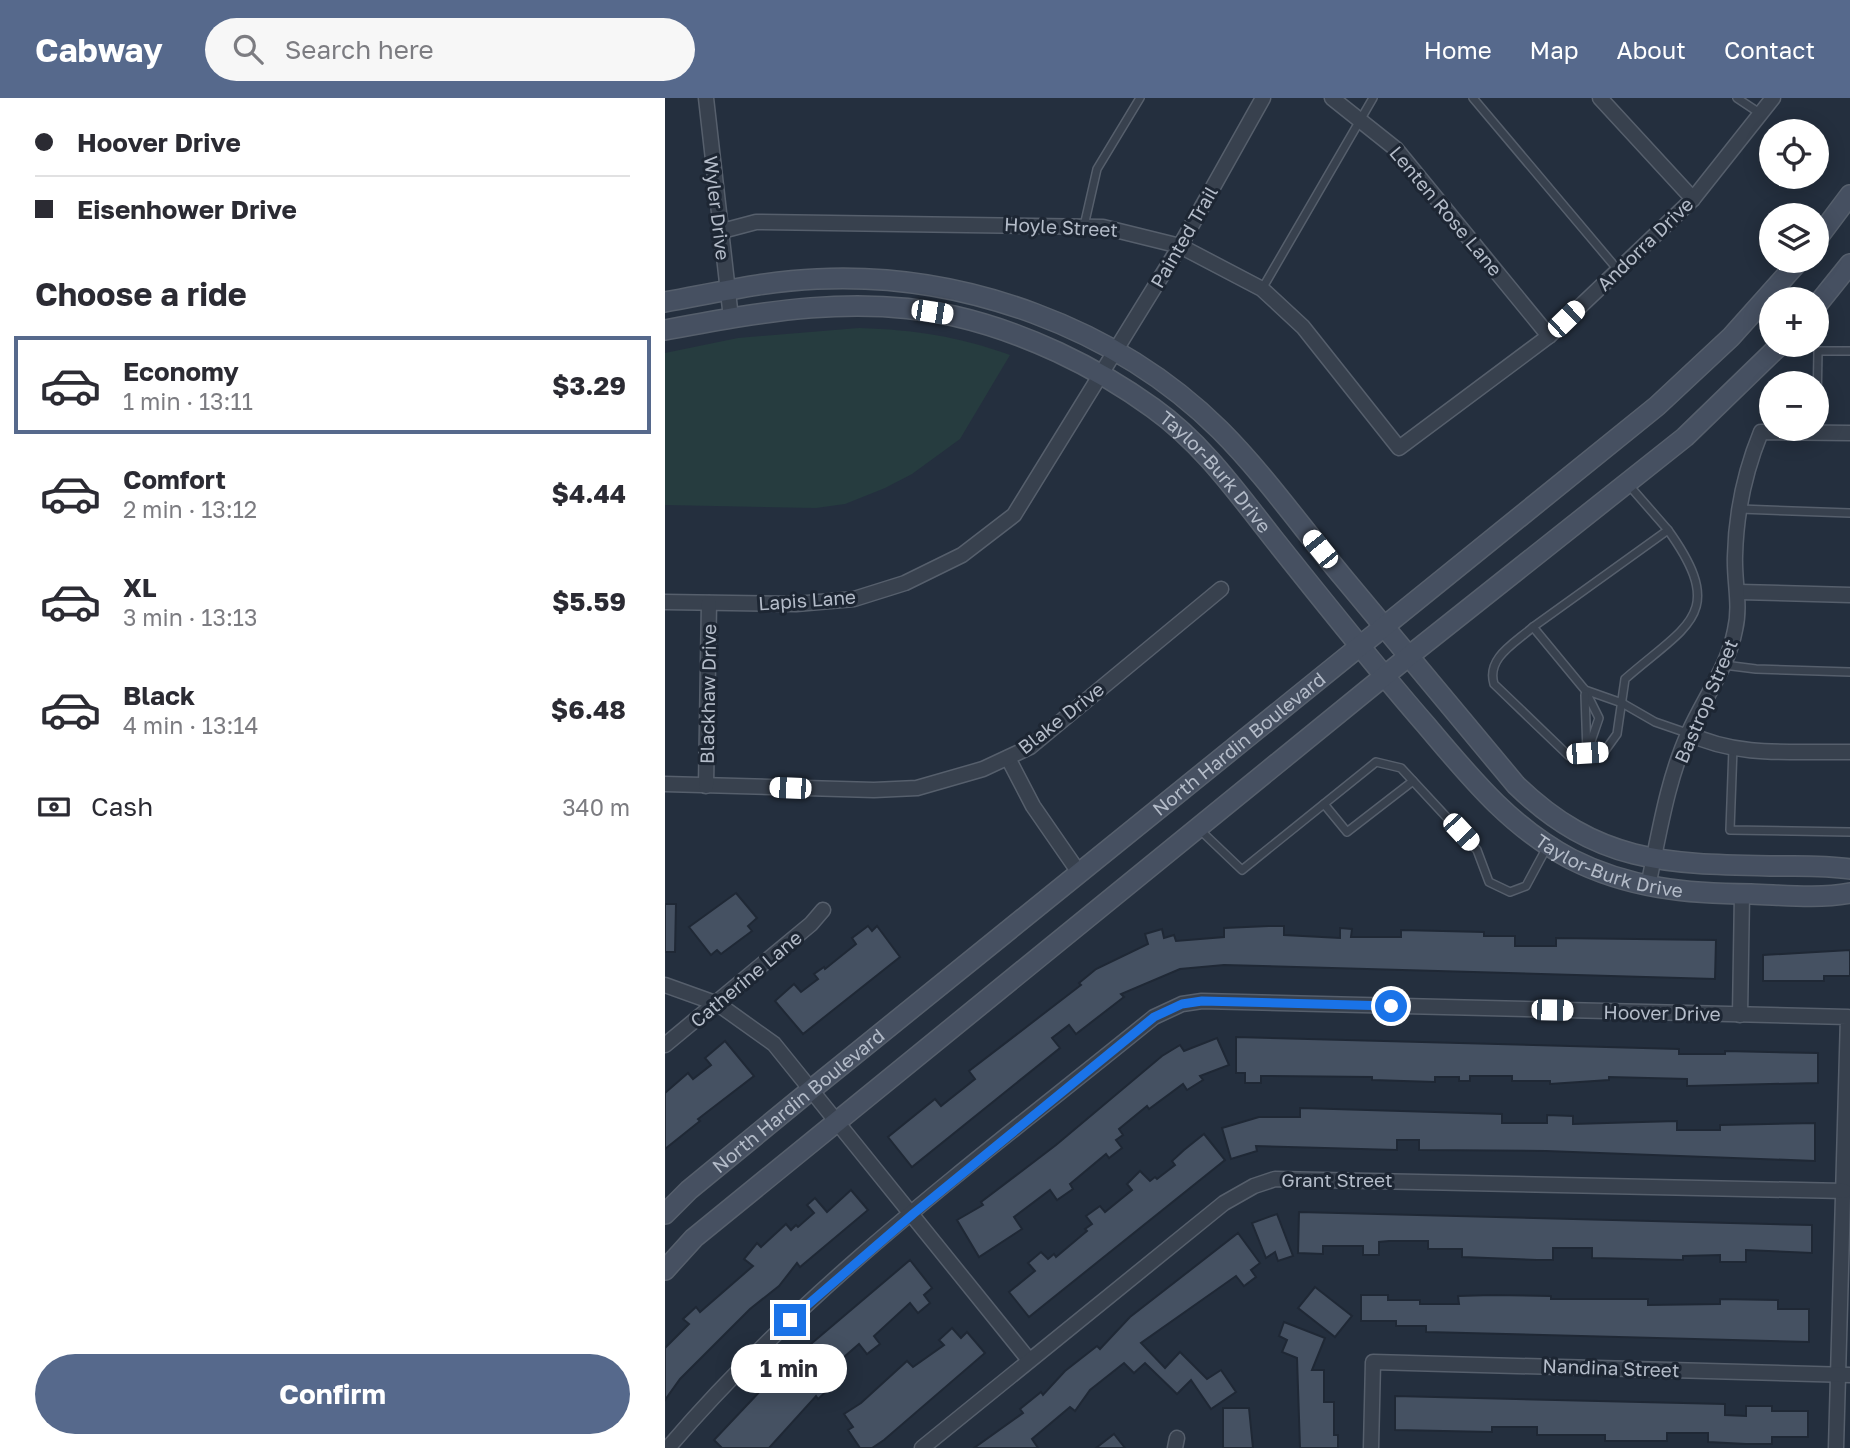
<!DOCTYPE html>
<meta charset="utf-8">
<style>
:root{--surface:#fff;--page:#f7f7f7;--text:#2b2b33;--muted:#7c7c81;--line:#e1e1e2;--accent:#56698c}
body{margin:0;font-family:"Golos Text",sans-serif;background:var(--page);color:var(--text);height:100vh;display:flex;flex-direction:column;font-size:26px;white-space:nowrap}
*{box-sizing:border-box;margin:0}
p{font-size:23px;color:var(--muted)}
.icon{flex:none;width:38px;height:38px;fill:none;stroke:currentColor;stroke-width:2;stroke-linecap:round;stroke-linejoin:round}
.map{position:relative;flex:1;overflow:hidden}
.panel{display:flex;flex-direction:column;background:var(--surface);width:665px}
.panel>*{flex:none}
.top-card{display:grid;align-content:center;height:154px;padding:0 35px;background:var(--surface)}
.controls{position:absolute;left:1094px;top:21px;display:grid;gap:14px}
.controls a{display:grid;place-items:center;width:70px;height:70px;border-radius:50%;background:var(--surface);box-shadow:0 4px 18px #0003;font-size:35px}
.end{position:absolute;width:32px;height:32px;margin:-16px;border:9px solid #1a73e8;background:#fff;box-shadow:0 0 0 4px #fff}
.from{border-radius:50%}
.bubble{position:absolute;height:49px;border-radius:24px;background:var(--surface);box-shadow:0 4px 18px #0003;font-size:23px;font-weight:700;line-height:49px;text-align:center}
.car{position:absolute;width:21px;height:42px;margin:-21px -10px;border-radius:9px;box-shadow:0 0 5px 2px #0007;background:linear-gradient(#fff 24%,#345 0 40%,#fff 0 76%,#345 0 86%,#fff 0)}
.top-card b{display:flex;align-items:center;gap:24px;height:66px;font-size:26px}
.top-card b+b{border-top:2px solid var(--line)}
.top-card i{width:18px;height:18px;background:var(--text)}
ul{padding:0;list-style:none}
li{display:flex;align-items:center;gap:21px;height:98px;margin:0 14px 10px;padding:0 21px;border:4px solid transparent;border-radius:0px}
li div{flex:1}
li b{display:block;font-size:26px}
li em{font-style:normal;font-weight:700}
li.selected{border-color:var(--accent)}
li>.icon{width:63px;height:63px;stroke-width:1.5}
h2{padding:0 35px;font-size:32px;line-height:84px}
.pay{display:flex;align-items:center;gap:18px;height:77px;padding:0 35px;font-size:26px}
.pay p{margin-inline-start:auto}
.action{display:flex;gap:14px;margin-top:auto;padding:14px 35px}
.action a{flex:1;height:80px;border-radius:42px;background:var(--accent);color:#fff;font-size:28px;font-weight:700;line-height:80px;text-align:center}
header{display:flex;align-items:center;gap:42px;box-sizing:border-box;height:98px;padding:0 35px;background:var(--accent);color:#fff}
header strong{font-size:33px}
nav{display:flex;gap:38px;margin-inline-start:auto;font-size:24px}
.search{width:490px;height:63px;background:var(--page);display:flex;align-items:center;gap:18px;box-sizing:border-box;padding:0 24px;border-radius:38px;color:var(--muted);font-size:26px}
main{display:flex;flex:1;min-height:0}
.map>svg:first-child{display:block}
.green{fill:#263c3f}
.building{fill:#455162;stroke:#1f2835;stroke-width:2}
.lines{fill:none;stroke-linecap:round;stroke-linejoin:round}
.lane-casing{stroke:#565f6c;stroke-width:10}
.street-casing{stroke:#565f6c;stroke-width:17}
.secondary-casing{stroke:#565f6c;stroke-width:22}
.lane{stroke:#38414e;stroke-width:7}
.street{stroke:#38414e;stroke-width:14}
.secondary{stroke:#465061;stroke-width:19}
.route{stroke:#1a73e8;stroke-width:9}
.labels{text-anchor:middle;stroke-width:6;stroke-linejoin:round;paint-order:stroke}
.street-label{font-size:19px;fill:#b4bcc9;stroke:#1d2633}
</style>
<header>
<strong>Cabway</strong>
<div class="search"><svg class="icon" aria-label="search" viewBox="0 0 24 24"><circle cx="10" cy="10" r="6"/><path d="M15 15l6 6"/></svg>Search here</div>
<nav><a>Home</a><a>Map</a><a>About</a><a>Contact</a></nav>
</header>
<main>
<section class="panel">
<div class="top-card">
<b><i class="from"></i>Hoover Drive</b>
<b><i></i>Eisenhower Drive</b>
</div>
<h2>Choose a ride</h2>
<ul>
<li class="selected"><svg class="icon" aria-label="car" viewBox="0 0 24 24"><path d="M5 17H2v-5l4-1 3-4h7l3 4 3 1v5h-3M9 17h6M6 11h13"/><circle cx="7" cy="17" r="2"/><circle cx="17" cy="17" r="2"/></svg><div><b>Economy</b><p>1 min · 13:11</p></div><em>$3.29</em></li>
<li><svg class="icon" aria-label="car" viewBox="0 0 24 24"><path d="M5 17H2v-5l4-1 3-4h7l3 4 3 1v5h-3M9 17h6M6 11h13"/><circle cx="7" cy="17" r="2"/><circle cx="17" cy="17" r="2"/></svg><div><b>Comfort</b><p>2 min · 13:12</p></div><em>$4.44</em></li>
<li><svg class="icon" aria-label="car" viewBox="0 0 24 24"><path d="M5 17H2v-5l4-1 3-4h7l3 4 3 1v5h-3M9 17h6M6 11h13"/><circle cx="7" cy="17" r="2"/><circle cx="17" cy="17" r="2"/></svg><div><b>XL</b><p>3 min · 13:13</p></div><em>$5.59</em></li>
<li><svg class="icon" aria-label="car" viewBox="0 0 24 24"><path d="M5 17H2v-5l4-1 3-4h7l3 4 3 1v5h-3M9 17h6M6 11h13"/><circle cx="7" cy="17" r="2"/><circle cx="17" cy="17" r="2"/></svg><div><b>Black</b><p>4 min · 13:14</p></div><em>$6.48</em></li>
</ul>
<div class="pay"><svg class="icon" aria-label="cash" viewBox="0 0 24 24"><path d="M3 7h18v10H3z"/><circle cx="12" cy="12" r="2"/></svg>Cash<p>340 m</p></div>
<div class="action"><a>Confirm</a></div>
</section>
<div class="map">
<svg width="1185" height="1350" viewBox="0 0 1185 1350">
<rect width="100%" height="100%" fill="#242f3e"/>
<path class="green" d="M194,230C252,232 291,238 345,257L295,341L247,376L220,390L180,406L151,410L0,407V255L73,240Z"/>
<g class="building">
<polygon points="71,795 92,820 83,828 87,833 56,856 52,852 46,857 24,829"/>
<polygon points="0,806 11,806 10,854 0,854"/>
<polygon points="203,828 207,833 212,828 235,859 138,936 110,903 129,886 136,894 153,881 149,876 159,869 160,871 191,846 187,840"/>
<polygon points="604,828 619,828 619,837 675,840 675,830 687,831 686,839 736,839 736,832 819,834 819,838 850,838 850,848 891,848 891,840 1051,842 1050,881 559,867 515,871 456,896 459,899 411,936 404,927 387,940 395,950 247,1069 223,1039 270,1001 276,1008 310,981 304,973 416,887 414,885 431,871 483,846 480,836 497,831 499,840 509,837 511,843 559,839 559,830"/>
<polygon points="1185,852 1185,878 1159,878 1159,883 1098,883 1098,857"/>
<polygon points="571,939 1014,951 1014,956 1060,956 1060,953 1153,955 1153,985 1022,988 1022,981 944,979 944,982 885,986 885,983 847,983 847,978 805,978 805,983 794,983 794,979 770,979 770,984 707,982 707,979 596,978 596,985 580,985 580,975 571,975"/>
<polygon points="552,940 564,967 535,978 538,982 522,992 518,986 484,1011 482,1008 454,1031 458,1037 451,1042 457,1050 444,1060 441,1056 405,1086 408,1091 392,1102 385,1092 349,1119 357,1131 314,1159 292,1122 318,1107 316,1104 391,1047 497,958 515,947 519,953"/>
<polygon points="60,943 89,978 33,1021 35,1023 0,1051 0,995 23,975 28,981 46,967 40,960"/>
<polygon points="635,1010 837,1016 837,1025 882,1025 882,1017 908,1018 908,1026 1012,1023 1012,1032 1055,1032 1055,1027 1150,1025 1150,1063 881,1053 754,1052 754,1042 732,1042 732,1052 591,1048 592,1053 566,1061 557,1030 594,1019 635,1019"/>
<polygon points="539,1036 560,1062 364,1219 344,1194 370,1173 363,1165 376,1154 383,1161 389,1156 391,1159 422,1133 420,1131 427,1126 421,1118 435,1108 440,1114 467,1092 462,1086 475,1073 485,1083 490,1079 492,1081 510,1067 507,1063 519,1052"/>
<polygon points="186,1092 203,1112 135,1169 132,1165 114,1188 85,1211 15,1281 0,1302 0,1250 24,1226 18,1221 31,1209 35,1214 88,1168 79,1161 92,1145 96,1149 121,1126 126,1132 131,1127 133,1129 149,1115 142,1107 150,1100 162,1114"/>
<polygon points="634,1114 1147,1127 1147,1155 1081,1152 1081,1164 1055,1164 1055,1157 1018,1158 1018,1162 927,1160 927,1150 888,1150 888,1162 872,1162 797,1159 797,1151 763,1151 763,1143 724,1143 714,1144 714,1157 698,1157 698,1148 658,1148 658,1156 633,1155"/>
<polygon points="612,1116 628,1158 613,1163 610,1154 601,1160 587,1125"/>
<polygon points="573,1135 595,1165 586,1172 591,1179 579,1188 571,1178 476,1245 500,1270 515,1254 542,1281 556,1272 571,1294 546,1311 526,1282 512,1296 480,1265 469,1275 459,1265 425,1292 410,1313 405,1309 367,1341 373,1350 309,1350 358,1315 355,1311 376,1294 378,1297 400,1273 432,1248 435,1251 465,1219"/>
<polygon points="245,1162 267,1190 259,1197 265,1205 253,1215 245,1205 209,1238 215,1246 202,1256 194,1246 163,1273 166,1275 159,1282 166,1289 153,1301 151,1298 104,1350 57,1350 49,1342 114,1273"/>
<polygon points="650,1189 687,1218 670,1239 633,1210"/>
<polygon points="696,1197 723,1197 723,1202 755,1202 755,1206 794,1206 793,1198 827,1197 886,1198 886,1201 983,1201 983,1207 1055,1206 1055,1201 1113,1202 1113,1211 1144,1211 1144,1244 761,1234 761,1228 731,1228 731,1223 696,1223"/>
<polygon points="619,1224 660,1240 647,1272 659,1272 659,1304 669,1304 669,1337 673,1337 673,1350 635,1350 632,1260 617,1254 622,1242 614,1238"/>
<polygon points="287,1230 296,1240 302,1234 320,1255 219,1342 207,1350 195,1350 183,1332 188,1329 179,1316 196,1305 242,1263 248,1269 279,1247 274,1242"/>
<polygon points="730,1298 1060,1306 1060,1317 1081,1318 1081,1308 1107,1308 1107,1313 1143,1313 1143,1339 1107,1339 1107,1346 1081,1346 1043,1344 1043,1335 1002,1335 1002,1343 940,1343 940,1337 872,1337 872,1329 827,1329 827,1334 730,1332"/>
<polygon points="558,1310 584,1310 588,1350 558,1350"/>
<polygon points="449,1336 460,1350 431,1350"/>
</g>
<g class="lines">
<defs>
<g id="lane">
<polyline points="808,0 953,172"/>
<polyline points="1072,0 1096,16"/>
<polyline points="419,128 432,71 475,0"/>
<polyline points="597,191 708,0"/>
<polyline points="1152,310 1153,253 1185,253"/>
<polyline points="962,385 1003,432 868,529 920,592 957,605 990,624 1022,635"/>
<polyline points="1075,411 1185,415"/>
<path d="M868,529C850,545 821,560 829,586L904,658L939,654L952,636L960,581C1023,526 1063,516 1003,432"/>
<polyline points="1059,567 1091,571 1185,574"/>
<polyline points="920,592 934,620 922,655"/>
<polyline points="920,597 922,655"/>
<polyline points="1068,650 1065,732 1185,734"/>
<polyline points="659,706 682,734 748,683"/>
<polyline points="534,731 577,772 711,664 736,670 812,752 824,784 845,794 861,788 882,749"/>
</g>
<g id="street">
<polyline points="41,0 66,220"/>
<polyline points="667,0 731,51 884,238"/>
<polyline points="935,0 1028,101"/>
<polyline points="57,133 91,124 438,129 515,148 597,191 638,229 734,350 884,238 1028,101 1108,0"/>
<polyline points="1074,494 1185,497"/>
<polyline points="0,504 131,506 189,501 240,485 297,457 349,417 515,148 598,0"/>
<path d="M1023,635C1072,660 1131,653 1185,654"/>
<polyline points="343,660 368,708 415,776"/>
<polyline points="0,686 209,692 252,690 318,671 365,649 556,491"/>
<polyline points="41,688 44,505"/>
<path d="M983,788C994,737 1002,682 1024,634C1039,600 1063,569 1070,532C1076,507 1069,484 1070,458C1071,415 1080,373 1096,334L1185,335"/>
<polyline points="0,887 53,906 109,946 364,1262"/>
<polyline points="1075,917 1077,796"/>
<polyline points="0,947 146,826 158,812"/>
<path d="M3,1350C143,1185 322,1055 489,919L517,906L537,903L1183,919L1171,1350"/>
<polyline points="257,1350 559,1105 589,1088 610,1081 1179,1093"/>
<polyline points="510,1350 512,1340"/>
<polyline points="706,1350 708,1264 1185,1277"/>
</g>
<g id="secondary">
<polyline points="1152,141 1185,97"/>
<path d="M0,204C50,195 101,183 152,181C297,174 451,229 555,332C599,376 637,430 677,478C735,548 793,618 851,687C933,766 1002,766 1110,768C1135,768 1160,767 1185,771"/>
<polyline points="1152,207 1185,166"/>
<path id="s1" d="M0,232C97,214 191,196 289,218C359,234 430,268 488,310C537,345 571,393 608,440C658,503 708,566 761,627C805,679 845,729 906,761C963,790 1023,796 1086,796C1118,797 1153,801 1185,795"/>
<path id="s2" d="M0,1116L24,1092L147,991L992,308L1066,239L1134,163"/>
<polyline points="0,1172 29,1140 744,558 1020,339 1115,247"/>
</g>
</defs>
<use href="#lane" class="lane-casing"/>
<use href="#street" class="street-casing"/>
<use href="#secondary" class="secondary-casing"/>
<use href="#lane" class="lane"/>
<use href="#street" class="street"/>
<use href="#secondary" class="secondary"/>
</g>
<g class="lines">
<polyline class="route" points="125,1222 248,1116 489,919 517,906 537,903 726,908"/>
</g>
<g class="labels">
<g class="street-label">
<text transform="translate(52 110) rotate(83)" y="7">Wyler Drive</text>
<text transform="translate(781 113) rotate(50)" y="7">Lenten Rose Lane</text>
<text transform="translate(396 129) rotate(3)" y="7">Hoyle Street</text>
<text transform="translate(519 139) rotate(-60)" y="7">Painted Trail</text>
<text transform="translate(980 146) rotate(-44)" y="7">Andorra Drive</text>
<text dy="7" stroke="none"><textPath href="#s1" startOffset="602">Taylor-Burk Drive</textPath></text>
<text transform="translate(142 502) rotate(-4)" y="7">Lapis Lane</text>
<text transform="translate(43 596) rotate(-89)" y="7">Blackhaw Drive</text>
<text transform="translate(1041 603) rotate(-67)" y="7">Bastrop Street</text>
<text transform="translate(396 620) rotate(-38)" y="7">Blake Drive</text>
<text dy="7" stroke="none"><textPath href="#s2" startOffset="742">North Hardin Boulevard</textPath></text>
<text dy="7" stroke="none"><textPath href="#s1" startOffset="1169">Taylor-Burk Drive</textPath></text>
<text transform="translate(81 881) rotate(-40)" y="7">Catherine Lane</text>
<text transform="translate(997 915) rotate(1)" y="7">Hoover Drive</text>
<text dy="7" stroke="none"><textPath href="#s2" startOffset="175">North Hardin Boulevard</textPath></text>
<text x="672" y="1089">Grant Street</text>
<text transform="translate(946 1270) rotate(2)" y="7">Nandina Street</text>
</g>
</g>
</svg>
<div class="controls">
<a><svg class="icon" aria-label="locate" viewBox="0 0 24 24"><circle cx="12" cy="12" r="6"/><path d="M12 2v4M12 18v4M2 12h4M18 12h4"/></svg></a>
<a><svg class="icon" aria-label="layers" viewBox="0 0 24 24"><path d="M12 4l9 5-9 5-9-5zM3 14l9 5 9-5"/></svg></a>
<a>+</a>
<a>−</a>
</div>
<i class="end from" style="left:726px;top:908px"></i>
<i class="end" style="left:125px;top:1222px"></i>
<div class="bubble" style="left:66px;top:1246px;width:116px">1 min</div>
<i class="car" style="left:267px;top:214px;rotate:99deg"></i>
<i class="car" style="left:901px;top:221px;rotate:46deg"></i>
<i class="car" style="left:655px;top:451px;rotate:321deg"></i>
<i class="car" style="left:922px;top:655px;rotate:86deg"></i>
<i class="car" style="left:125px;top:690px;rotate:272deg"></i>
<i class="car" style="left:796px;top:734px;rotate:137deg"></i>
<i class="car" style="left:887px;top:912px;rotate:91deg"></i>
</div>
</main>
